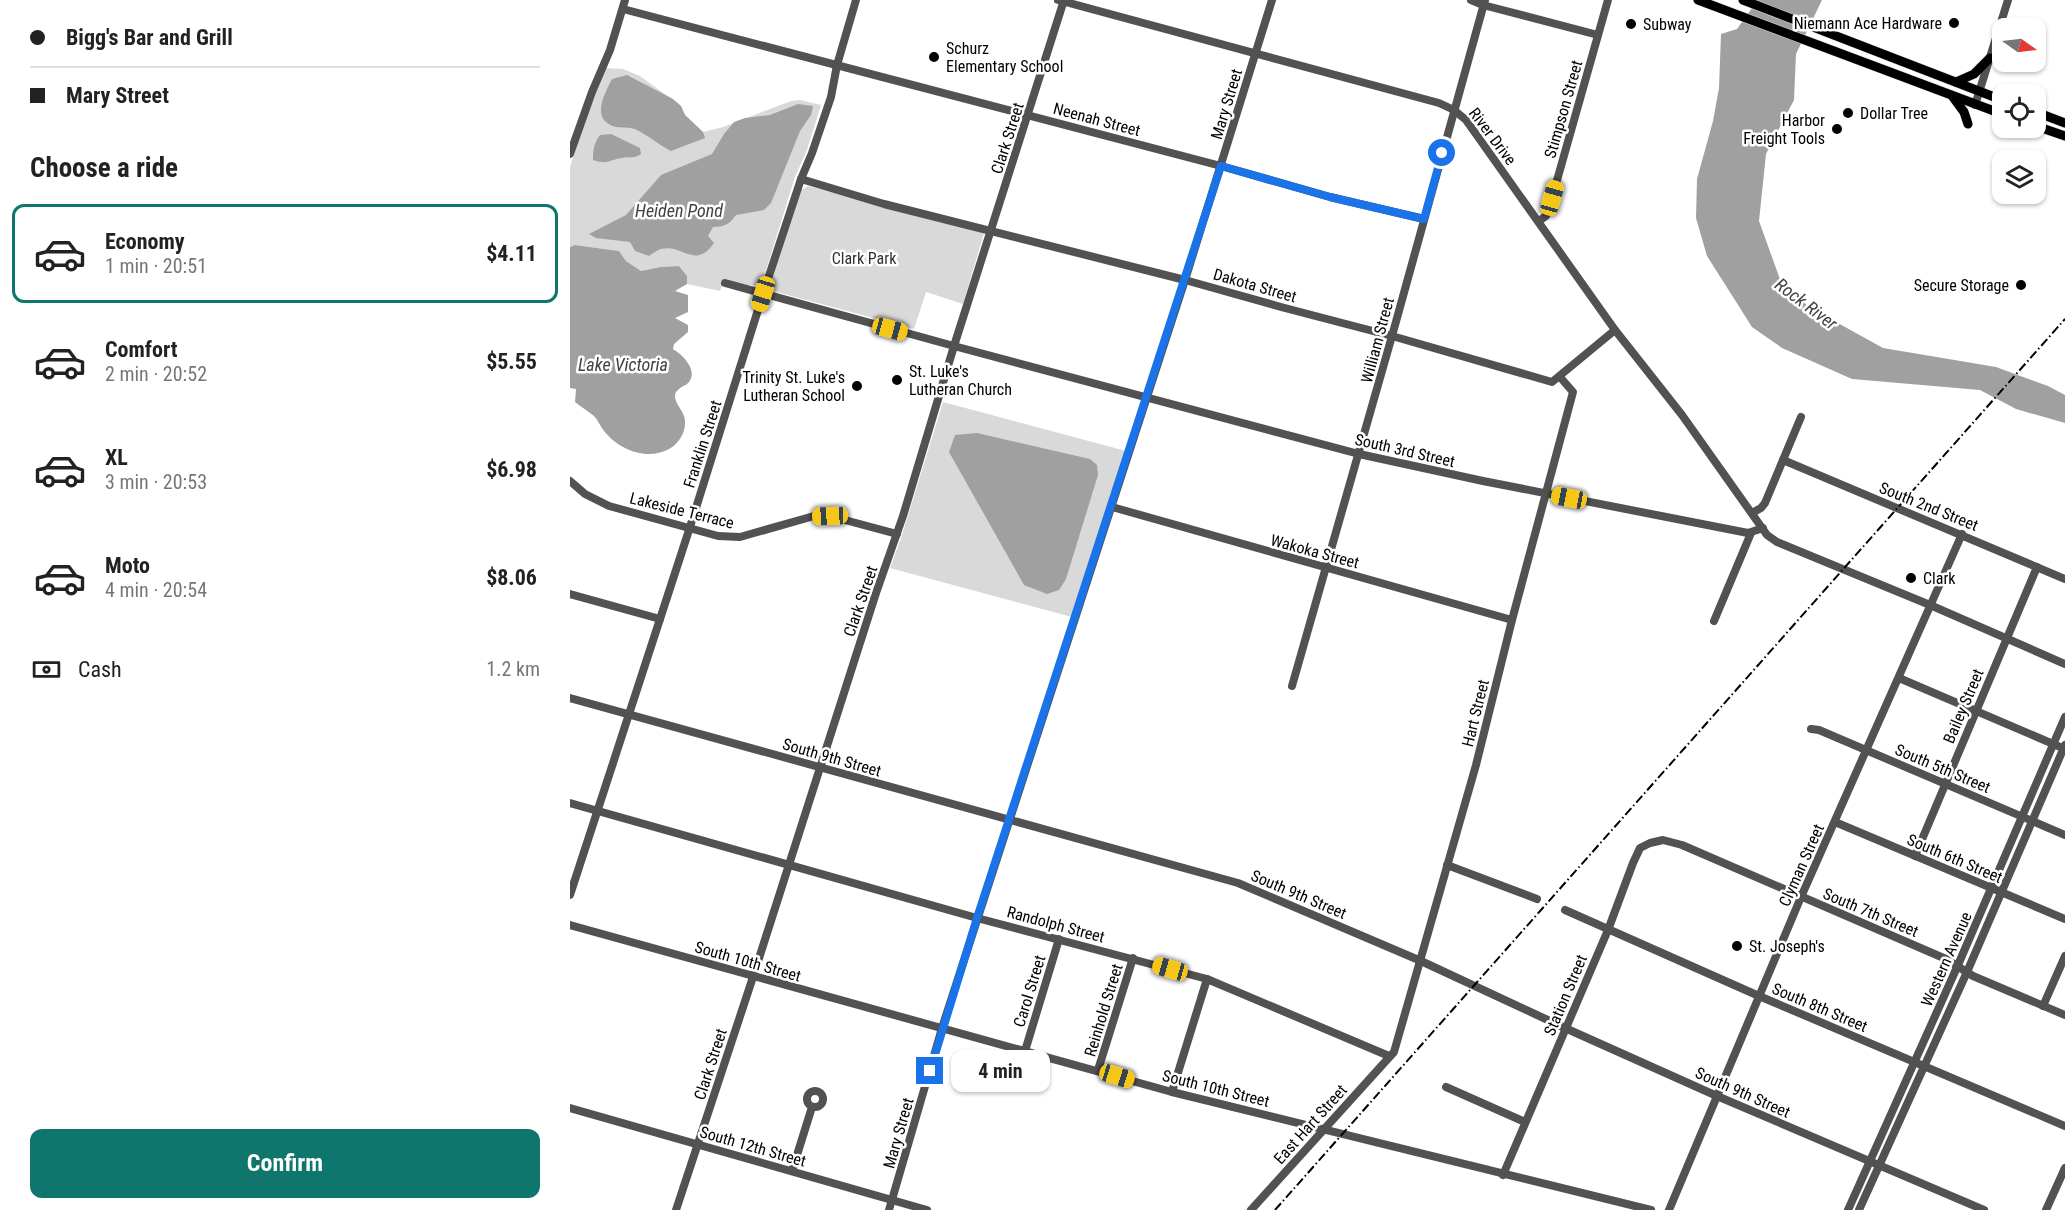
<!DOCTYPE html>
<meta charset="utf-8">
<style>
:root{--surface:#fff;--page:#f2f2f2;--text:#222;--muted:#767676;--line:#e0e0e0;--accent:#0f766e}
body{margin:0;font-family:"Roboto Condensed",sans-serif;background:var(--page);color:var(--text);height:100vh;display:flex;flex-direction:column;font-size:22px;white-space:nowrap}
*{box-sizing:border-box;margin:0}
p{font-size:20px;color:var(--muted)}
.icon{flex:none;width:33px;height:33px;fill:none;stroke:currentColor;stroke-width:2;stroke-linecap:round;stroke-linejoin:round}
.map{position:relative;flex:1;overflow:hidden}
.details{display:flex;flex-direction:column;background:var(--surface);width:570px}
.details>*{flex:none}
.hud{display:grid;align-content:center;height:132px;padding:0 30px;background:var(--surface)}
.needle{width:39px;rotate:104deg}
.buttons{position:absolute;left:1422px;top:18px;display:grid;gap:12px}
.buttons a{display:grid;place-items:center;width:54px;height:54px;border-radius:12px;background:var(--surface);box-shadow:0 2px 4px #0004;font-size:30px}
.end{position:absolute;width:27px;height:27px;margin:-14px;border:8px solid #1a73e8;background:#fff;box-shadow:0 0 0 3px #fff}
.from{border-radius:50%}
.bubble{position:absolute;height:42px;border-radius:12px;background:var(--surface);box-shadow:0 2px 4px #0004;font-size:20px;font-weight:700;line-height:42px;text-align:center}
.car{position:absolute;width:18px;height:36px;margin:-18px -9px;border-radius:8px;box-shadow:0 0 4px 2px #0007;background:linear-gradient(#f5c518 24%,#345 0 40%,#f5c518 0 76%,#345 0 86%,#f5c518 0)}
.hud b{display:flex;align-items:center;gap:21px;height:57px;font-size:22px}
.hud b+b{border-top:2px solid var(--line)}
.hud i{width:15px;height:15px;background:var(--text)}
ul{padding:0;list-style:none}
li{display:flex;align-items:center;gap:18px;height:99px;margin:0 12px 9px;padding:0 18px;border:3px solid transparent;border-radius:12px}
li div{flex:1}
li b{display:block;font-size:22px}
li em{font-style:normal;font-weight:700}
li.on{border-color:var(--accent)}
li>.icon{width:54px;height:54px;stroke-width:1.5}
h2{padding:0 30px;font-size:27px;line-height:72px}
.pay{display:flex;align-items:center;gap:15px;height:66px;padding:0 30px;font-size:22px}
.pay p{margin-inline-start:auto}
.primary-button{display:flex;gap:12px;margin-top:auto;padding:12px 30px}
.primary-button a{flex:1;height:69px;border-radius:12px;background:var(--accent);color:#fff;font-size:24px;font-weight:700;line-height:69px;text-align:center}
main{display:flex;flex:1;min-height:0}
.map>svg:first-child{display:block}
.green{fill:#d9d9d9}
.water{fill:#a0a0a0}
.lines{fill:none;stroke-linecap:round;stroke-linejoin:round}
.major-casing{stroke:#dbdbdb;stroke-width:10}
.minor{stroke:#525252;stroke-width:8}
.major{stroke:#000;stroke-width:9}
.rail{stroke:#000;stroke-width:2;stroke-dasharray:9 3 1.5 3;stroke-linecap:butt}
.route{stroke:#1a73e8;stroke-width:8}
.poi-dot{fill:#000;stroke:#fff;stroke-width:2}
.labels{text-anchor:middle;stroke-width:5;stroke-linejoin:round;paint-order:stroke}
.poi-label{font-size:16px;fill:#000;stroke:#fff;text-anchor:start}
.street-label{font-size:16px;fill:#000;stroke:#fff}
.park-label{font-size:16px;fill:#303030;stroke:#fff}
.water-label{font-size:18px;font-style:italic;fill:#414141;stroke:#fff}
</style>
<main>
<section class="details">
<div class="hud">
<b><i class="from"></i>Bigg's Bar and Grill</b>
<b><i></i>Mary Street</b>
</div>
<h2>Choose a ride</h2>
<ul>
<li class="on"><svg class="icon" aria-label="car" viewBox="0 0 24 24"><path d="M5 17H2v-5l4-1 3-4h7l3 4 3 1v5h-3M9 17h6M6 11h13"/><circle cx="7" cy="17" r="2"/><circle cx="17" cy="17" r="2"/></svg><div><b>Economy</b><p>1 min · 20:51</p></div><em>$4.11</em></li>
<li><svg class="icon" aria-label="car" viewBox="0 0 24 24"><path d="M5 17H2v-5l4-1 3-4h7l3 4 3 1v5h-3M9 17h6M6 11h13"/><circle cx="7" cy="17" r="2"/><circle cx="17" cy="17" r="2"/></svg><div><b>Comfort</b><p>2 min · 20:52</p></div><em>$5.55</em></li>
<li><svg class="icon" aria-label="car" viewBox="0 0 24 24"><path d="M5 17H2v-5l4-1 3-4h7l3 4 3 1v5h-3M9 17h6M6 11h13"/><circle cx="7" cy="17" r="2"/><circle cx="17" cy="17" r="2"/></svg><div><b>XL</b><p>3 min · 20:53</p></div><em>$6.98</em></li>
<li><svg class="icon" aria-label="car" viewBox="0 0 24 24"><path d="M5 17H2v-5l4-1 3-4h7l3 4 3 1v5h-3M9 17h6M6 11h13"/><circle cx="7" cy="17" r="2"/><circle cx="17" cy="17" r="2"/></svg><div><b>Moto</b><p>4 min · 20:54</p></div><em>$8.06</em></li>
</ul>
<div class="pay"><svg class="icon" aria-label="cash" viewBox="0 0 24 24"><path d="M3 7h18v10H3z"/><circle cx="12" cy="12" r="2"/></svg>Cash<p>1.2 km</p></div>
<div class="primary-button"><a>Confirm</a></div>
</section>
<div class="map">
<svg width="1495" height="1210" viewBox="0 0 1495 1210">
<rect width="100%" height="100%" fill="#fff"/>
<g class="green">
<path d="M36,68L53,69L70,76L111,106L115,115L133,132L153,127L221,101L230,100L251,105L237,150L225,177L192,283C181,289 166,282 155,279L150,291L117,284V276L109,266L89,267L71,271L56,261L49,251L6,245L0,247V167L15,120Z"/>
<polygon points="238,186 414,233 393,304 356,292 344,329 203,291 200,286 230,191"/>
<polygon points="373,402 556,451 502,617 320,568 332,535"/>
</g>
<g class="water">
<polygon points="1188,0 1252,0 1226,54 1224,100 1196,154 1189,221 1211,282 1239,307 1313,348 1426,367 1478,386 1495,395 1495,423 1446,409 1410,390 1282,379 1212,348 1182,327 1137,256 1126,218 1127,179 1143,121 1149,88 1151,34 1167,29"/>
<path d="M57,75L103,99L111,106L115,115L133,132L135,138L101,151C89,145 78,135 65,129C59,127 52,128 46,127C20,120 34,95 42,79Z"/>
<path d="M228,104L243,106L241,115L230,131L201,203L194,210L166,215C160,224 154,227 143,227L138,236L144,243C125,270 113,244 91,249C87,250 82,254 79,256L65,251L60,242L26,238L19,234L56,215L91,175L142,154L154,134L164,122L175,118L200,115Z"/>
<path d="M41,134L70,148L71,154C64,159 60,156 52,158C38,160 38,165 23,160C23,150 24,143 30,135Z"/>
<path d="M5,245L49,251L56,261L71,271L90,267L109,266L117,276V284L105,291L118,295V312L105,318L118,325V332L104,344L103,349C113,355 128,370 119,382C116,386 111,386 108,390C105,392 105,395 105,398C107,407 116,413 115,423C115,434 108,444 99,449C77,461 49,450 34,431C30,426 28,420 24,416C18,411 11,407 5,402L6,389L0,388V247Z"/>
<polygon points="407,433 520,459 527,465 528,475 496,579 489,590 477,594 454,585 379,452 385,435"/>
</g>
<g class="lines">
<defs>
<g id="major">
<polyline points="1128,0 1432,114"/>
<polyline points="1173,0 1432,100"/>
<polyline points="1386,82 1404,74 1420,58"/>
<polyline points="1383,97 1394,112 1398,124"/>
<polyline points="1466,112 1495,123"/>
<polyline points="1466,126 1495,136"/>
</g>
</defs>
<use href="#major" class="major-casing"/>
<g class="minor">
<polyline points="488,0 869,103 884,110 896,120 1045,330 1112,415 1197,535 1207,542 1360,605 1495,664"/>
<polyline points="901,0 913,5 1028,35"/>
<polyline points="53,9 651,166 760,197 854,219"/>
<polyline points="1405,105 1438,0"/>
<polyline points="0,154 22,92 40,50 55,0"/>
<polyline points="231,179 314,204 615,280 711,307 822,336 982,382 1045,330"/>
<polyline points="969,221 976,216 982,198 1038,0"/>
<polyline points="155,283 384,346 789,454 913,481 1178,533 1193,528"/>
<polyline points="1213,460 1495,579"/>
<polyline points="0,481 15,494 39,506 148,536 170,537 244,516 260,516 327,534"/>
<polyline points="542,507 942,620"/>
<polyline points="1182,513 1191,508 1195,503 1231,417"/>
<polyline points="0,594 90,619"/>
<polyline points="1144,621 1181,533"/>
<polyline points="1329,678 1495,749"/>
<polyline points="722,686 822,336 915,0"/>
<polyline points="0,698 668,883 851,961 995,1028 1147,1096 1414,1210"/>
<polyline points="1241,729 1249,730 1495,835"/>
<polyline points="0,803 407,918 637,979 819,1056"/>
<polyline points="1265,822 1495,919"/>
<polyline points="1345,856 1467,567"/>
<polyline points="877,865 967,899"/>
<polyline points="0,895 120,527 193,294 231,179 242,153 261,97 267,65 286,0"/>
<polyline points="995,910 1189,996 1495,1126"/>
<polyline points="0,925 602,1092 1081,1210"/>
<polyline points="1473,1006 1495,956"/>
<polyline points="455,1051 489,939"/>
<polyline points="528,1070 563,958"/>
<polyline points="876,1087 955,1122"/>
<circle cx="245" cy="1099" r="8"/>
<polyline points="602,1092 637,979"/>
<polyline points="0,1108 357,1210"/>
<polyline points="222,1171 242,1107"/>
<polyline points="933,1175 1038,930 1063,863 1070,848 1080,843 1093,840 1112,845 1376,959 1403,976 1495,1015"/>
<polyline points="106,1210 183,977 306,593 333,516 384,346 494,0"/>
<polyline points="319,1210 372,1028 615,280 702,0"/>
<polyline points="681,1210 824,1052 906,765 942,620 1003,392 990,377"/>
<polyline points="1099,1210 1231,897 1392,534"/>
<polyline points="1278,1210 1388,965 1495,717"/>
<polyline points="1289,1210 1397,972 1495,745"/>
<polyline points="1476,1210 1495,1168"/>
</g>
<use href="#major" class="major"/>
<polyline class="rail" points="705,1210 1495,319"/>
</g>
<g class="lines">
<polyline class="route" points="360,1071 407,918 651,166 760,197 854,219 872,153"/>
</g>
<g class="poi-dot">
<circle cx="1384" cy="23" r="6"/>
<circle cx="1061" cy="24" r="6"/>
<circle cx="364" cy="57" r="6"/>
<circle cx="1278" cy="113" r="6"/>
<circle cx="1267" cy="129" r="6"/>
<circle cx="1451" cy="285" r="6"/>
<circle cx="327" cy="380" r="6"/>
<circle cx="287" cy="386" r="6"/>
<circle cx="1341" cy="578" r="6"/>
<circle cx="1167" cy="946" r="6"/>
</g>
<g class="labels">
<g class="poi-label">
<text x="1372" y="29" text-anchor="end">Niemann Ace Hardware</text>
<text x="1073" y="30">Subway</text>
<text x="376" y="54">Schurz<tspan x="376" dy="18">Elementary School</tspan></text>
<text x="1290" y="119">Dollar Tree</text>
<text x="1255" y="126" text-anchor="end">Harbor<tspan x="1255" dy="18">Freight Tools</tspan></text>
<text x="1439" y="291" text-anchor="end">Secure Storage</text>
<text x="339" y="377">St. Luke's<tspan x="339" dy="18">Lutheran Church</tspan></text>
<text x="275" y="383" text-anchor="end">Trinity St. Luke's<tspan x="275" dy="18">Lutheran School</tspan></text>
<text x="1353" y="584">Clark</text>
<text x="1179" y="952">St. Joseph's</text>
</g>
<g class="street-label">
<text transform="translate(656 104) rotate(-73)" y="6">Mary Street</text>
<text transform="translate(993 109) rotate(-74)" y="6">Stimpson Street</text>
<text transform="translate(527 119) rotate(15)" y="6">Neenah Street</text>
<text transform="translate(923 136) rotate(53)" y="6">River Drive</text>
<text transform="translate(437 138) rotate(-72)" y="6">Clark Street</text>
<text transform="translate(685 285) rotate(16)" y="6">Dakota Street</text>
<text transform="translate(807 340) rotate(-75)" y="6">William Street</text>
<text transform="translate(132 444) rotate(-72)" y="6">Franklin Street</text>
<text transform="translate(835 450) rotate(13)" y="6">South 3rd Street</text>
<text transform="translate(1359 506) rotate(22)" y="6">South 2nd Street</text>
<text transform="translate(112 510) rotate(14)" y="6">Lakeside Terrace</text>
<text transform="translate(745 551) rotate(15)" y="6">Wakoka Street</text>
<text transform="translate(290 601) rotate(-71)" y="6">Clark Street</text>
<text transform="translate(1393 706) rotate(-67)" y="6">Bailey Street</text>
<text transform="translate(905 713) rotate(-76)" y="6">Hart Street</text>
<text transform="translate(262 757) rotate(16)" y="6">South 9th Street</text>
<text transform="translate(1373 768) rotate(23)" y="6">South 5th Street</text>
<text transform="translate(1385 858) rotate(23)" y="6">South 6th Street</text>
<text transform="translate(1231 865) rotate(-66)" y="6">Clyman Street</text>
<text transform="translate(729 894) rotate(23)" y="6">South 9th Street</text>
<text transform="translate(1301 912) rotate(23)" y="6">South 7th Street</text>
<text transform="translate(486 924) rotate(15)" y="6">Randolph Street</text>
<text transform="translate(1376 959) rotate(-66)" y="6">Western Avenue</text>
<text transform="translate(178 961) rotate(16)" y="6">South 10th Street</text>
<text transform="translate(459 991) rotate(-73)" y="6">Carol Street</text>
<text transform="translate(995 995) rotate(-67)" y="6">Station Street</text>
<text transform="translate(1250 1007) rotate(23)" y="6">South 8th Street</text>
<text transform="translate(533 1010) rotate(-73)" y="6">Reinhold Street</text>
<text transform="translate(140 1064) rotate(-72)" y="6">Clark Street</text>
<text transform="translate(646 1088) rotate(14)" y="6">South 10th Street</text>
<text transform="translate(1173 1092) rotate(24)" y="6">South 9th Street</text>
<text transform="translate(740 1124) rotate(-48)" y="6">East Hart Street</text>
<text transform="translate(328 1133) rotate(-74)" y="6">Mary Street</text>
<text transform="translate(183 1146) rotate(16)" y="6">South 12th Street</text>
</g>
<g class="park-label">
<text x="294" y="264">Clark Park</text>
</g>
<g class="water-label">
<text x="109" y="217">Heiden Pond</text>
<text transform="translate(1236 304) rotate(37)" y="6">Rock River</text>
<text x="53" y="371">Lake Victoria</text>
</g>
</g>
</svg>
<div class="buttons">
<a><svg class="needle" viewBox="-14 -14 28 28"><path d="M0-13l5 13h-10z" fill="#e53935"/><path d="M0 13l5-13h-10z" fill="#767676"/></svg></a>
<a><svg class="icon" aria-label="locate" viewBox="0 0 24 24"><circle cx="12" cy="12" r="6"/><path d="M12 2v4M12 18v4M2 12h4M18 12h4"/></svg></a>
<a><svg class="icon" aria-label="layers" viewBox="0 0 24 24"><path d="M12 4l9 5-9 5-9-5zM3 14l9 5 9-5"/></svg></a>
</div>
<i class="end from" style="left:872px;top:153px"></i>
<i class="end" style="left:360px;top:1071px"></i>
<div class="bubble" style="left:381px;top:1050px;width:99px">4 min</div>
<i class="car" style="left:982px;top:198px;rotate:16deg"></i>
<i class="car" style="left:193px;top:294px;rotate:197deg"></i>
<i class="car" style="left:320px;top:329px;rotate:105deg"></i>
<i class="car" style="left:999px;top:498px;rotate:281deg"></i>
<i class="car" style="left:260px;top:516px;rotate:268deg"></i>
<i class="car" style="left:600px;top:969px;rotate:286deg"></i>
<i class="car" style="left:547px;top:1076px;rotate:107deg"></i>
</div>
</main>
